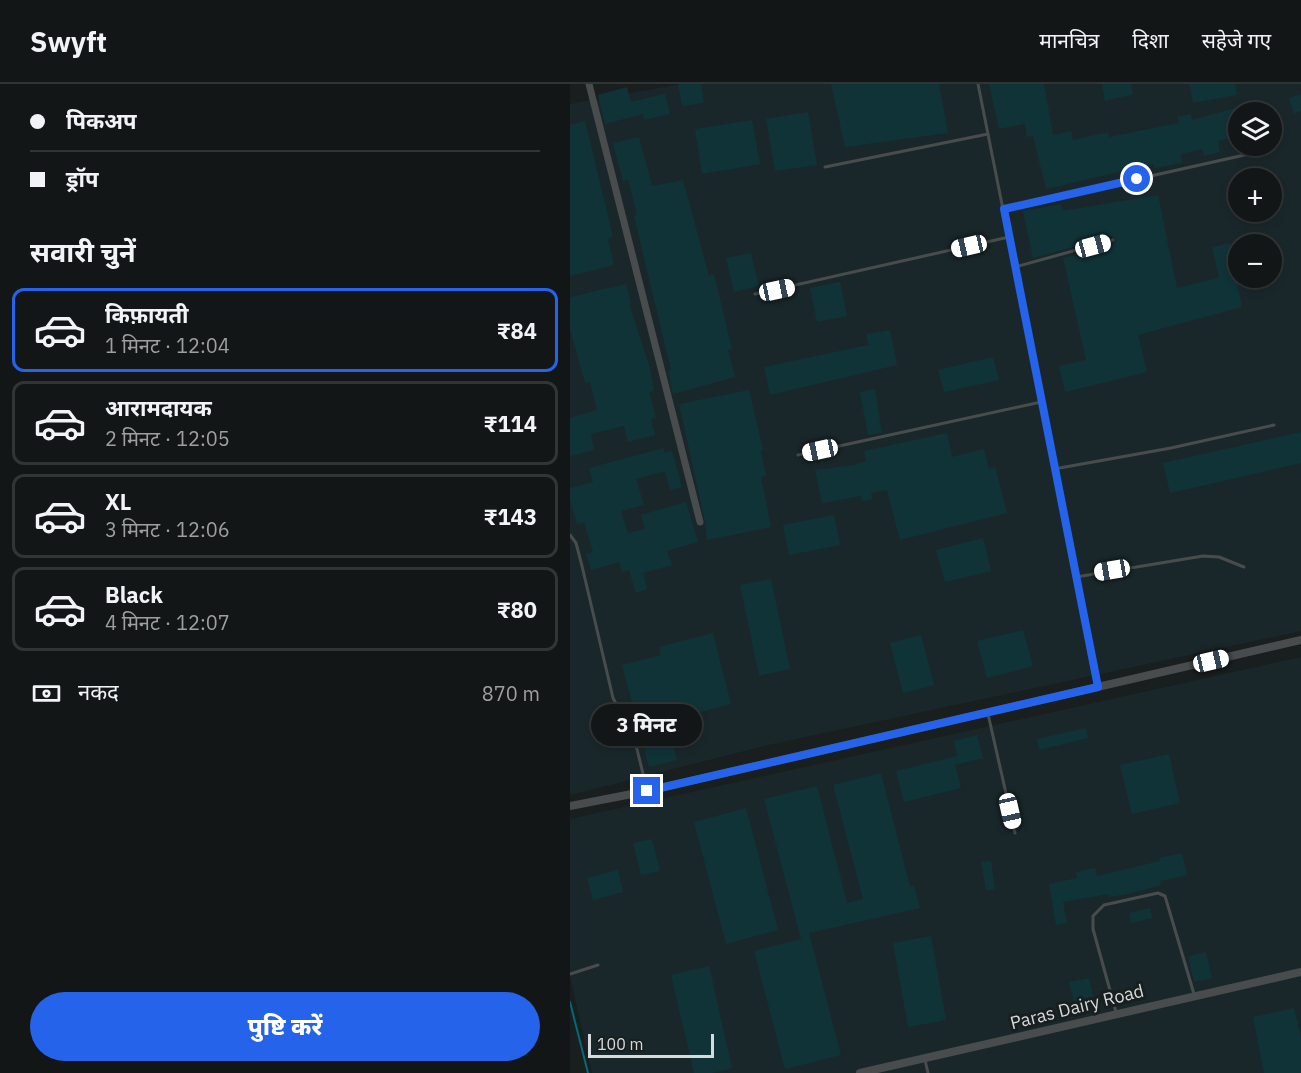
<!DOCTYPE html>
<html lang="hi">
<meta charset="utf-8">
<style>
:root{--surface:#131617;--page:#1c1f20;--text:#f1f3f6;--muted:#9d9fa1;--line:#323536;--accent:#2563eb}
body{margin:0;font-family:"IBM Plex Sans","Noto Sans Devanagari",sans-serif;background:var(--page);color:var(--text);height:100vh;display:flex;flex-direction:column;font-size:22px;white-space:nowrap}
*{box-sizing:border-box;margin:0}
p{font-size:20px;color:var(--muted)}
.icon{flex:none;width:33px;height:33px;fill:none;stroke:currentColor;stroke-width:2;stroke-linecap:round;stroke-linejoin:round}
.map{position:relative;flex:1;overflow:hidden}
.side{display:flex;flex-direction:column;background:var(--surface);width:570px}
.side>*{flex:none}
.banner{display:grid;align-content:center;height:132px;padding:0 30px;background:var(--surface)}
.buttons{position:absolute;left:658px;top:18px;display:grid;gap:12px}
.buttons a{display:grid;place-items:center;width:54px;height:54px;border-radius:50%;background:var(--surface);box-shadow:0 3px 9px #0003,0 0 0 2px var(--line);font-size:30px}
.scale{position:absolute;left:18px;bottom:15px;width:126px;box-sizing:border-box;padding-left:6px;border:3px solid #d6dadb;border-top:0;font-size:16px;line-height:21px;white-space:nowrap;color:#d6dadb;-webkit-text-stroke:4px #191e1f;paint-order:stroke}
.end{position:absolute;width:27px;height:27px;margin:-14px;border:8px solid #2563eb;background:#fff;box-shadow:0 0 0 3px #fff}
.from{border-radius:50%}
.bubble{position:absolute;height:42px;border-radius:21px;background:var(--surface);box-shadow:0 3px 9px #0003,0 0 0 2px var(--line);font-size:20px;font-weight:800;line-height:42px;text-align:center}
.car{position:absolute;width:18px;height:36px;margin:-18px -9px;border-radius:8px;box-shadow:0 0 4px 2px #0007;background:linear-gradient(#fff 24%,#345 0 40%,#fff 0 76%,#345 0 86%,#fff 0)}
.banner b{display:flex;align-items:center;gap:21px;height:57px;font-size:22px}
.banner b+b{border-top:2px solid var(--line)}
.banner i{width:15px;height:15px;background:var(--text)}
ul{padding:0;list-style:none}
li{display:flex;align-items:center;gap:18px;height:84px;margin:0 12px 9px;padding:0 18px;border:3px solid var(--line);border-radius:12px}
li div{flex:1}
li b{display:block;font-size:22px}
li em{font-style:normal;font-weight:800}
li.current{border-color:var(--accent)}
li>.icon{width:54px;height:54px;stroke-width:1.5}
h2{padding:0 30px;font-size:27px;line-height:72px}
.pay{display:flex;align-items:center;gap:15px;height:66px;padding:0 30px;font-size:22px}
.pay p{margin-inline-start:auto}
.cta{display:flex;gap:12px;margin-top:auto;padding:12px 30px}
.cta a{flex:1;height:69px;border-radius:36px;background:var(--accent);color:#fff;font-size:24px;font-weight:800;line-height:69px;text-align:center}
header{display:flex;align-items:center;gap:36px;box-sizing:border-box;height:84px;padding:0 30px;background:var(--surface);border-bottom:2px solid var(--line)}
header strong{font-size:28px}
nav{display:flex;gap:33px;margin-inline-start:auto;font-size:21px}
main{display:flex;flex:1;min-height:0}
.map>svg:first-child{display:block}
.built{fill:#1a272a;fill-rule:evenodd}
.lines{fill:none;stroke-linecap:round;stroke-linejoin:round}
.stream{stroke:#036a76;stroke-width:2}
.building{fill:#103338}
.service{stroke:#494c4c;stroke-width:3}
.minor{stroke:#494c4c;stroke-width:7}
.tertiary{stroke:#494c4c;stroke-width:8}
.route{stroke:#2563eb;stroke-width:8}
.labels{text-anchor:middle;stroke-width:6;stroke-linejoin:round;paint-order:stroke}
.street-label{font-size:18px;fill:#d6dadb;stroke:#191e1f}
</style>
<header>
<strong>Swyft</strong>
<nav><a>मानचित्र</a><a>दिशा</a><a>सहेजे गए</a></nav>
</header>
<main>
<section class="side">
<div class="banner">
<b><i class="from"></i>पिकअप</b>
<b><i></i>ड्रॉप</b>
</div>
<h2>सवारी चुनें</h2>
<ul>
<li class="current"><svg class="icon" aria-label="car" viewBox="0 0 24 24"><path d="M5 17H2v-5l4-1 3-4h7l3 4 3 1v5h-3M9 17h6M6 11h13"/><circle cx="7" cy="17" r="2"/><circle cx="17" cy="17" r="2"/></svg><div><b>किफ़ायती</b><p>1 मिनट · 12:04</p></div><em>₹84</em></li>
<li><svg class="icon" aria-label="car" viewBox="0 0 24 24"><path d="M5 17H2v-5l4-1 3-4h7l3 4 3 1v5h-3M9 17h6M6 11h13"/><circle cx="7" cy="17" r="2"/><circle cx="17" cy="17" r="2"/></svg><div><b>आरामदायक</b><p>2 मिनट · 12:05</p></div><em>₹114</em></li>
<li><svg class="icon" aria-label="car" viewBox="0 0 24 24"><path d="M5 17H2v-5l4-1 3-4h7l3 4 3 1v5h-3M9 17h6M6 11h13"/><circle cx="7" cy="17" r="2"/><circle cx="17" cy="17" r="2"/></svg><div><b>XL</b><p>3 मिनट · 12:06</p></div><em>₹143</em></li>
<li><svg class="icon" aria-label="car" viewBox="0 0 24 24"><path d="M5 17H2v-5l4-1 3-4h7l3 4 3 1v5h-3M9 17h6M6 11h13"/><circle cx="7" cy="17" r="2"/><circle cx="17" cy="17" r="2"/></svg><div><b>Black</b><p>4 मिनट · 12:07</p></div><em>₹80</em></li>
</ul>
<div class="pay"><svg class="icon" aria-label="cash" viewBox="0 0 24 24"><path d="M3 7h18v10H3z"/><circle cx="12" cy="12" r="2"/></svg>नकद<p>870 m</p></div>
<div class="cta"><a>पुष्टि करें</a></div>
</section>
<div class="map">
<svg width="731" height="989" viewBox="0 0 731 989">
<rect width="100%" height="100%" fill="#191e1f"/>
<g class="built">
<path d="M111,0H731V547L198,661L0,711V20ZM669,28H702V62H669ZM669,94H702V128H669ZM669,160H702V194H669Z"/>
<polygon points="731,573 731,989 22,989 0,893 0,735"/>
</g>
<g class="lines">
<polyline class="stream" points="0,918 18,989"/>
</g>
<g class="building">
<polygon points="108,0 131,0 134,19 112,22"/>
<polygon points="261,0 369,0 378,49 275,63"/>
<polygon points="419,0 474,0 483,51 501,47 503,56 538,48 539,53 609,39 607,33 621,30 622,36 676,21 677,28 669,28 669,52 648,57 650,68 634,72 632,65 611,70 612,79 584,84 583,80 476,105 463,52 457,53 455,40 429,45"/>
<polygon points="532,0 561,0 563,10 535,17"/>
<polygon points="619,0 665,0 667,11 623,19"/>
<polygon points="57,3 61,18 95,10 100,30 74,36 73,30 35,40 28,11"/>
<polygon points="731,10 731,27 724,30 719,14"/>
<polygon points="238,28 247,81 205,87 196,35"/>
<polygon points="182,36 190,80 132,90 125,45"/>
<polygon points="15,37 43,153 38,155 44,181 0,192 0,41"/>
<polygon points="69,53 82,102 113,96 139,192 144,190 162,265 158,266 165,293 103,310 98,287 101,286 64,132 67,131 58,96 53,97 43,59"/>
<polygon points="588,111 607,204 649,194 642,163 660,159 672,223 568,251 577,288 495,308 489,282 516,276 493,174 544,160 547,156 542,152 463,174 453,127 491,120 493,127"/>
<polygon points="181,169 189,202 164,208 156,174"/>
<polygon points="270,198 277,232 247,238 240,204"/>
<polygon points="56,200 61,220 59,220 80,284 84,307 79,308 86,333 81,335 85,351 58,358 54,342 21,350 24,366 0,372 0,334 27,326 20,298 15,299 0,245 0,213"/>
<polygon points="320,246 327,281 200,311 194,283 298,261 296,250"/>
<polygon points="423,273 429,296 374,308 368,286"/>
<polygon points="305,305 312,349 298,351 290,308"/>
<polygon points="179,306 193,366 191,367 196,392 191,393 201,443 137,456 135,437 109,320"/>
<polygon points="731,348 731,379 600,409 593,379"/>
<polygon points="377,349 382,373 414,365 419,385 425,383 437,429 330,456 317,406 301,409 303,415 292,417 291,412 252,419 245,386 285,381 296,377 294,367"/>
<polygon points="93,364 95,369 102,367 112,403 100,406 95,387 66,395 74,421 51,427 58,449 75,445 71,431 116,418 128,458 97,467 102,481 73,489 77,505 66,509 59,486 52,488 49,478 21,486 16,470 23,468 14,438 7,440 0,416 0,404 23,398 19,384"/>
<polygon points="264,431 270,461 219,471 213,441"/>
<polygon points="413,454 421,487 375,498 366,466"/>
<polygon points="201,495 220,585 189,592 170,501"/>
<polygon points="453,546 463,582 417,594 407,557"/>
<polygon points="143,549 161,620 96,637 107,676 79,683 52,581 91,571 89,563"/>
<polygon points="351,551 364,601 333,609 320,559"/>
<polygon points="516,644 518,654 469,666 467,655"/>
<polygon points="407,651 413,674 385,681 391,704 334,718 326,687 387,672 384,657"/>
<polygon points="599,670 610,719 562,730 550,681"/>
<polygon points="311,689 340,803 344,802 350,824 239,849 271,971 215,985 184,867 231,855 194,715 247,702 277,819 293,815 263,701"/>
<polygon points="176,724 208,846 156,860 124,738"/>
<polygon points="82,755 90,787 71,791 63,759"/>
<polygon points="612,769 617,791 590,797 591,801 558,810 539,813 538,810 493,818 497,839 486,841 479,800 507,794 506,788 525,784 527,792 590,777 589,774"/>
<polygon points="421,777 425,805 416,807 411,778"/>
<polygon points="48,786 53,808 23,816 17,794"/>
<polygon points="580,824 582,834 561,839 559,829"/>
<polygon points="361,852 376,936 338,943 323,859"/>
<polygon points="636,868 642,894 624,898 618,872"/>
<polygon points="139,882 162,984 142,989 124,989 101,891"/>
<polygon points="519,894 524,917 505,921 499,898"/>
<polygon points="724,924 731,954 731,989 694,989 683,933"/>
</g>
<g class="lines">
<g class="service">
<polyline points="408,0 528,602"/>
<polyline points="255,83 418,50"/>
<polyline points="433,125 679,70"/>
<polyline points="445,183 543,156"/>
<polyline points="185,210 439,153"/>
<polyline points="228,371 471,318"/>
<polyline points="484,385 601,364 704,341"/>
<polyline points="0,451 6,459 12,482 43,614 64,653 77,706"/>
<polyline points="506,493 633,472 649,473 674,483"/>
<polyline points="418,630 445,749"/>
<polyline points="0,890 28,881"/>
<polyline points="546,928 523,845 523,832 534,821 588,809 595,812 624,910"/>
<polyline points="355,976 358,989"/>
</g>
<polyline class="minor" points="19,0 130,438"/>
<g class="tertiary">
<polyline points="0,722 77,707 731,556"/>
<polyline points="290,989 731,888"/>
</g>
</g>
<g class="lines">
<polyline class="route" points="77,707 528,603 434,125 567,95"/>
</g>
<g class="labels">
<g class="street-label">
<text transform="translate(507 923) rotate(-14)" y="6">Paras Dairy Road</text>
</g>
</g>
</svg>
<div class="buttons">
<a><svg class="icon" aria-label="layers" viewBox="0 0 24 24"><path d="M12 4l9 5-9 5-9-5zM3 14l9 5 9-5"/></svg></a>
<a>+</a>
<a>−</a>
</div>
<div class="scale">100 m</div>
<i class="end from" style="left:567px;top:95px"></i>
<i class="end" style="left:77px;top:707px"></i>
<div class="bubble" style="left:21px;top:620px;width:111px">3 मिनट</div>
<i class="car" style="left:399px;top:162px;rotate:257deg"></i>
<i class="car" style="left:523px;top:162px;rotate:75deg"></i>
<i class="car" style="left:207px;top:206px;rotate:78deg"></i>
<i class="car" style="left:250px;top:366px;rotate:258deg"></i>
<i class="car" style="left:542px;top:486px;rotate:260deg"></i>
<i class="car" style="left:641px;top:577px;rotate:77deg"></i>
<i class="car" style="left:440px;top:727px;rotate:167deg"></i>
</div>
</main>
